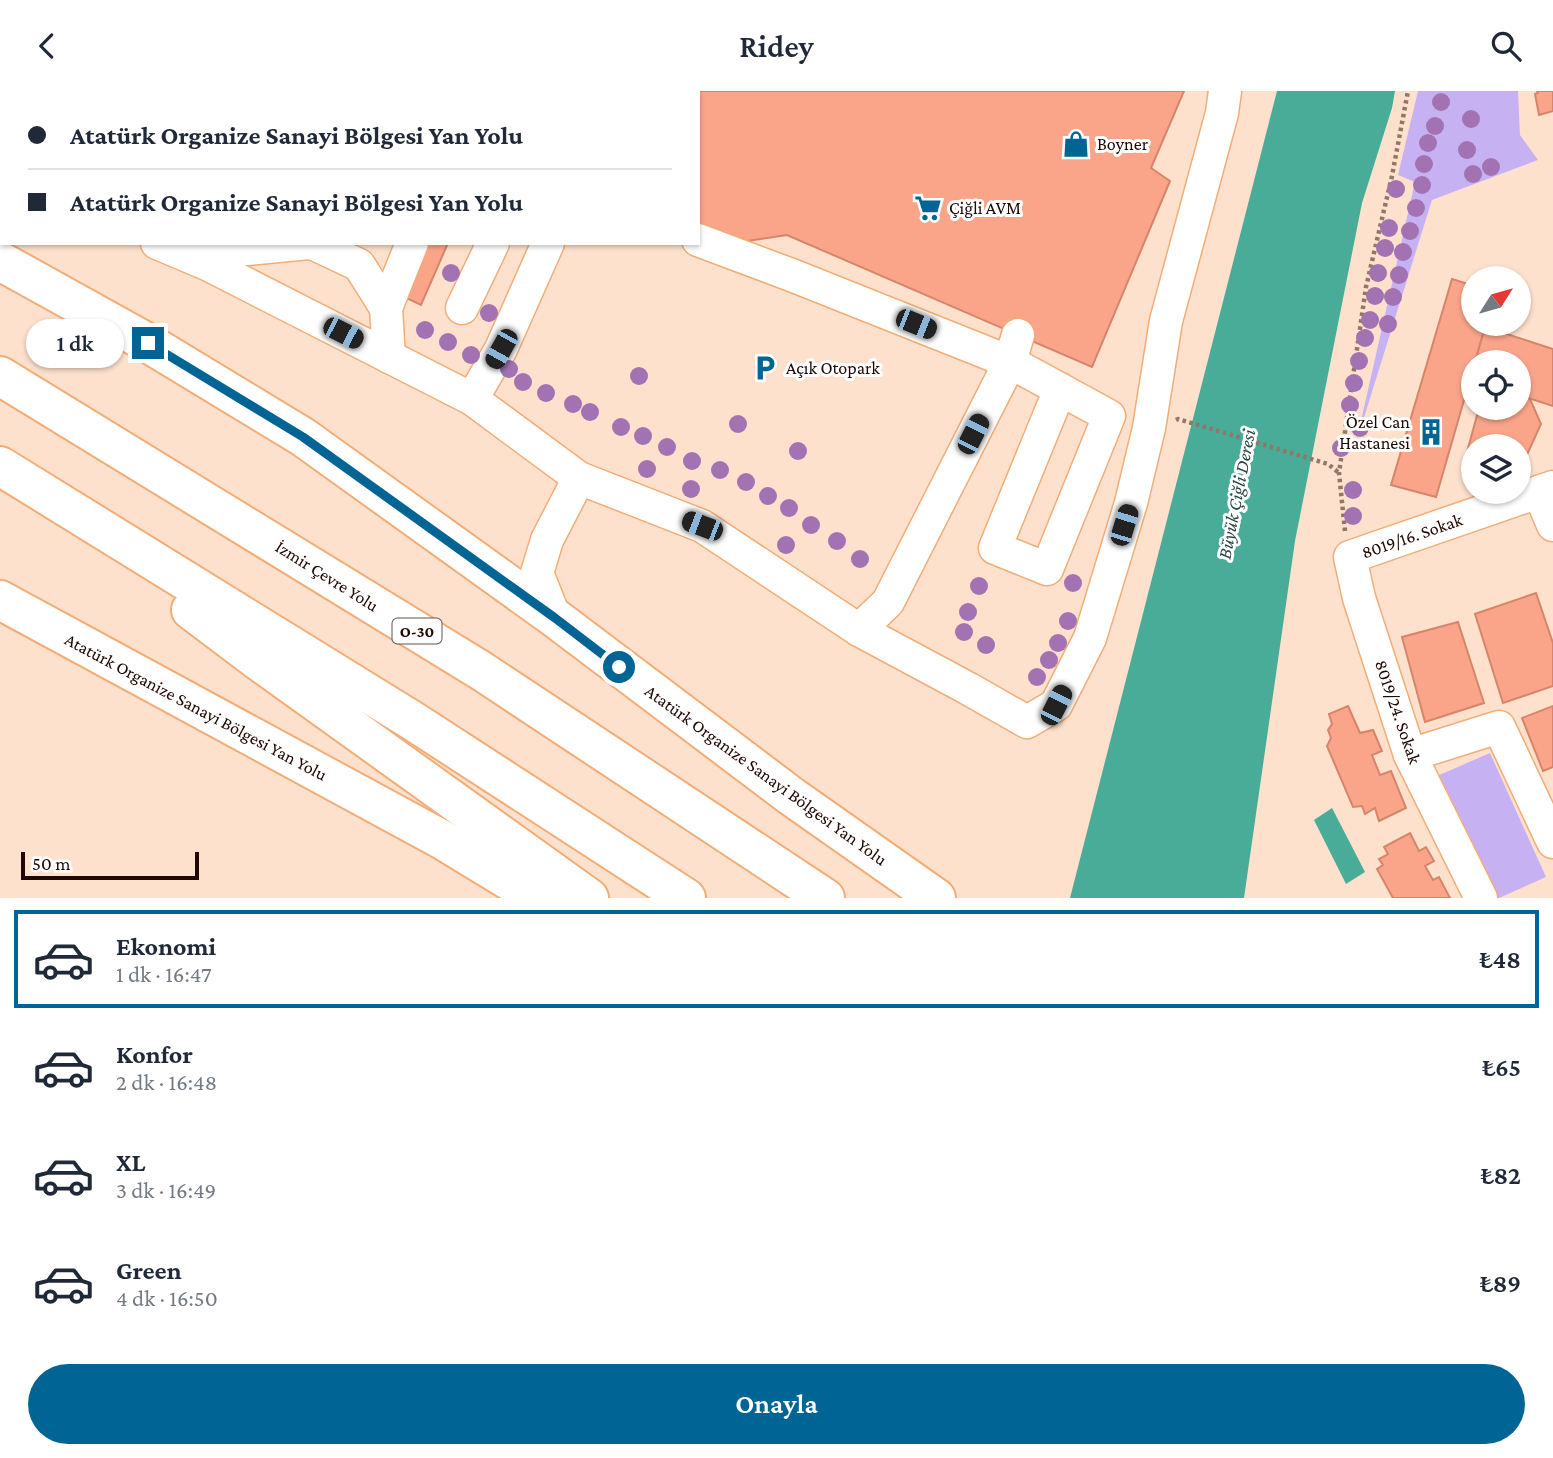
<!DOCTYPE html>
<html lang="tr">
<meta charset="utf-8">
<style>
:root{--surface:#fff;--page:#f2f2f3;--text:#1f2937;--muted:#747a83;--line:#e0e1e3;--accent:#006594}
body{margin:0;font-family:"Crimson Pro",serif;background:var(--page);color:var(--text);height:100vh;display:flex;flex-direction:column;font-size:26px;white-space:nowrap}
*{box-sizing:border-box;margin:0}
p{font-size:23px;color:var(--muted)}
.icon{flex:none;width:38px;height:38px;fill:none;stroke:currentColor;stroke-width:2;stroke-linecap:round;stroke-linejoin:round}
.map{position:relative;height:807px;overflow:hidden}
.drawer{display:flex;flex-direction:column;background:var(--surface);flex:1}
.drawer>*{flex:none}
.banner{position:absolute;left:0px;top:0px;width:700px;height:154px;box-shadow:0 2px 5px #0004;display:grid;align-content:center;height:154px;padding:0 28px;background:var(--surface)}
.needle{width:46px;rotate:53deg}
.fabs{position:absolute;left:1461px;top:175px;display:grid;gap:14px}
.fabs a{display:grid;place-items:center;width:70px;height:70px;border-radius:50%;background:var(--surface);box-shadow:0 2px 5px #0004;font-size:35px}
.scale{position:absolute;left:21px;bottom:18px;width:178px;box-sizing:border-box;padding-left:7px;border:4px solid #200800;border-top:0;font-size:19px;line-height:24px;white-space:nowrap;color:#200800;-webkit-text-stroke:5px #fff;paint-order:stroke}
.end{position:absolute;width:32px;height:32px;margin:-16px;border:9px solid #006594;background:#fff;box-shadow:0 0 0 4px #fff}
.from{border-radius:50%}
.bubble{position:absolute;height:49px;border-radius:24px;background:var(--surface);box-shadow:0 2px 5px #0004;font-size:23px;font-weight:600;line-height:49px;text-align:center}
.car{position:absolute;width:21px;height:42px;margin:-21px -10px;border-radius:9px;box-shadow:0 0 5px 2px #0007;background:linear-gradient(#222 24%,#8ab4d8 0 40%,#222 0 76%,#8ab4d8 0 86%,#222 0)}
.banner b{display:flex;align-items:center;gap:24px;height:66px;font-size:26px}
.banner b+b{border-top:2px solid var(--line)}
.banner i{width:18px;height:18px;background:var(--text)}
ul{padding:12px 0 0;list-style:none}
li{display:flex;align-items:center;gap:21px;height:98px;margin:0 14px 10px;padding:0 14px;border:4px solid transparent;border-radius:0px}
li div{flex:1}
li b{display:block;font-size:26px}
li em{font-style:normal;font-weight:600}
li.on{border-color:var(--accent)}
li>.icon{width:63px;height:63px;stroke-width:1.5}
.primary-button{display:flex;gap:14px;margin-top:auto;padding:14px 28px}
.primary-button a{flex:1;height:80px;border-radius:42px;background:var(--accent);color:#fff;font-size:28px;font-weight:600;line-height:80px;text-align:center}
header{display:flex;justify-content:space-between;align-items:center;height:91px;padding:0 28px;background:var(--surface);font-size:32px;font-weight:600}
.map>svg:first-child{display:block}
.green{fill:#c6b2f3}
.water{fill:#48ac99}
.building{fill:#faa58a;stroke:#d6856b;stroke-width:2}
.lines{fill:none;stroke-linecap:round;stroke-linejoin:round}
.minor-casing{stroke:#f2ad77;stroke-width:35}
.major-casing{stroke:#f2ad77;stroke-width:42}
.highway-casing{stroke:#f2ad77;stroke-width:42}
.path{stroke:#917768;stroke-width:4.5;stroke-dasharray:3.5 3.5;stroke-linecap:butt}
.minor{stroke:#fff;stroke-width:32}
.major{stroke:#fff;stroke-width:38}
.highway{stroke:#fff;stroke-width:38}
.tree{fill:#a372b3}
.route{stroke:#006594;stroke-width:9}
.labels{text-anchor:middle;stroke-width:6;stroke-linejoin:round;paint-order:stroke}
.shield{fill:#fff;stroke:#63524c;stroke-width:2}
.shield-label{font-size:16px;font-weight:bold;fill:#200800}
.poi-label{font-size:18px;fill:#200800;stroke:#fff;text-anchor:start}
.street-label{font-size:18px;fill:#200800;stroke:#fff}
.water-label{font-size:19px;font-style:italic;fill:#26453e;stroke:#fff}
</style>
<header><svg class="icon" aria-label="back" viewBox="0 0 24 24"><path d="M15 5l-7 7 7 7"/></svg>Ridey<svg class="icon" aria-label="search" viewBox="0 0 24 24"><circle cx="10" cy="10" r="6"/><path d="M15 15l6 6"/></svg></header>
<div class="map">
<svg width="1553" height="807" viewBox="0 0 1553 807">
<rect width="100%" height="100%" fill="#fee1cc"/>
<g class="green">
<polygon points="1418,0 1518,0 1520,44 1538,69 1432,109 1356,352 1415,91 1398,84"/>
<polygon points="1490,662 1546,786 1499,807 1492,807 1437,685"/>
</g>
<g class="water">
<polygon points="1277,0 1395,0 1392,17 1362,112 1295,450 1244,807 1070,807"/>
<polygon points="1332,717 1365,781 1346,793 1314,729"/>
</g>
<g class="building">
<polygon points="37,0 91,0 90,2 38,2"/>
<polygon points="119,0 207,0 206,2 122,2"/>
<polygon points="207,0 269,0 269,2 206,2"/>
<polygon points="464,0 1184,0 1151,77 1170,90 1092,276 787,144 734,152 698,144 698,2 468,2"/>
<polygon points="1537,0 1553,0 1553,20 1539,24 1535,3 1538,2"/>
<polygon points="423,152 448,152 421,214 400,204"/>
<polygon points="1452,188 1474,195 1474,233 1486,233 1436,406 1391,394"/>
<polygon points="1485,236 1553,258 1553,315 1519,304 1519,271 1475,271"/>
<polygon points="1519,304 1530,308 1541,333 1525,368 1519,372 1519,355 1474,355 1474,377 1464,372 1479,317 1519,317"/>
<polygon points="1536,502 1553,552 1553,595 1503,612 1475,523"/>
<polygon points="1458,531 1484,612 1425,631 1402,546"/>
<polygon points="1348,615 1360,642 1373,639 1382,660 1372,664 1380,684 1391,680 1406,717 1379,730 1375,717 1365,723 1362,715 1353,716 1327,655 1331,647 1328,639 1332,633 1329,623"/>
<polygon points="1553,615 1553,676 1543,680 1522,627"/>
<polygon points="1410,742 1419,760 1426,756 1434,770 1425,775 1433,789 1439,786 1450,807 1393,807 1377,778 1383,774 1379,768 1388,763 1384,756"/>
</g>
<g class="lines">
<defs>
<g id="minor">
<polyline points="359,0 362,2"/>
<polyline points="292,2 293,0"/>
<polyline points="0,10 2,12"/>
<polyline points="0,88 2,89"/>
<polyline points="698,149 794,185 1010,271 888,511 859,539 969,598 1027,631 1056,614 1090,547 1131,412 1149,337 1166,230 1222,22 1225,0"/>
<polyline points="157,152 209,174 472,308 579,387 702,435 859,539"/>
<polyline points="312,152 359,174 386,217 389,266"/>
<polyline points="217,161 309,152"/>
<polyline points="386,217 412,152"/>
<polyline points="462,217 493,152"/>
<polyline points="1018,244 1010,271 1109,325 1047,478 995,457 1060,298"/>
<polyline points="472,308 501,258 548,152"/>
<polyline points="1539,401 1553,434"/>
<polyline points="555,527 537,482 547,449 579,387"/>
<polyline points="1410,664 1499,636 1553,751"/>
<polyline points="1481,807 1410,664 1359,507 1350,466 1553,396"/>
</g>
<g id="major">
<polyline points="0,170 148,252 303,346 555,527 791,705 936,807"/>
<polyline points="0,509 441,748 538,807"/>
</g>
<g id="highway">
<polyline points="0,285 480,579 825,807"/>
<polyline points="0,375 413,630 686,807"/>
<polyline points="191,519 260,571 589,807"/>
</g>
</defs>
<use href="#minor" class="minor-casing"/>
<use href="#major" class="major-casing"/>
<use href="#highway" class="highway-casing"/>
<g class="path">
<polyline points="1176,329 1178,328 1328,373 1339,382"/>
<polyline points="1345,440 1339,382 1366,196 1392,85 1408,0"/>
</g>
<use href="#minor" class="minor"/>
<use href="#major" class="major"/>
<use href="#highway" class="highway"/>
</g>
<g class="tree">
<circle cx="1441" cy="11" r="9"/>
<circle cx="1471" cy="28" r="9"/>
<circle cx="1435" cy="35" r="9"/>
<circle cx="1428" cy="52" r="9"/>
<circle cx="1467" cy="59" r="9"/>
<circle cx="1424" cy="73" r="9"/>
<circle cx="1491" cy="76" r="9"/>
<circle cx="1473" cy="83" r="9"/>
<circle cx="1422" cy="94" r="9"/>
<circle cx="1396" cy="98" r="9"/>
<circle cx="1416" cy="117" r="9"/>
<circle cx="1389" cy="137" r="9"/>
<circle cx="1410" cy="140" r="9"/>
<circle cx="1385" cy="157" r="9"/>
<circle cx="1403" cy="161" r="9"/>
<circle cx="451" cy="182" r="9"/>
<circle cx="1378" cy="182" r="9"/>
<circle cx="1399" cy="184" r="9"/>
<circle cx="1375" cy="205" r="9"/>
<circle cx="1393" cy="206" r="9"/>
<circle cx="489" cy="222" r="9"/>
<circle cx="1370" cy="229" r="9"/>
<circle cx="1388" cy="233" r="9"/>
<circle cx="425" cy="239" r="9"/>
<circle cx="1365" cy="247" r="9"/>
<circle cx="448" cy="251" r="9"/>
<circle cx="471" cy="264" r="9"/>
<circle cx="1359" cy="270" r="9"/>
<circle cx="509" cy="278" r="9"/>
<circle cx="639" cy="285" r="9"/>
<circle cx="523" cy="291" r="9"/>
<circle cx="1354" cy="292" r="9"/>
<circle cx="546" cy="302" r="9"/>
<circle cx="573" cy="313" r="9"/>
<circle cx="1350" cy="314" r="9"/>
<circle cx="590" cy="321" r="9"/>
<circle cx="738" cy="333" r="9"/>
<circle cx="621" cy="336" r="9"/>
<circle cx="1360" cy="337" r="9"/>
<circle cx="643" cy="345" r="9"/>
<circle cx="667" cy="356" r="9"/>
<circle cx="1341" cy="357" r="9"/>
<circle cx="798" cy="360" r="9"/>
<circle cx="692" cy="370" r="9"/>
<circle cx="647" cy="378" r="9"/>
<circle cx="720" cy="379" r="9"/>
<circle cx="746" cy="391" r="9"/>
<circle cx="691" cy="398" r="9"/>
<circle cx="1353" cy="399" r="9"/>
<circle cx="768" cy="405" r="9"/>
<circle cx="789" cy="417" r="9"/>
<circle cx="1353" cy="425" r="9"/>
<circle cx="811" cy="434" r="9"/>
<circle cx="837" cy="450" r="9"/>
<circle cx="786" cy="454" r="9"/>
<circle cx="860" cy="468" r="9"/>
<circle cx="1073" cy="492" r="9"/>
<circle cx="979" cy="495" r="9"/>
<circle cx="968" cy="521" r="9"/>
<circle cx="1068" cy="530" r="9"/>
<circle cx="964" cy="541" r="9"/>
<circle cx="1058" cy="552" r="9"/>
<circle cx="986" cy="554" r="9"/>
<circle cx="1049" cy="569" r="9"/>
<circle cx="1037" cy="586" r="9"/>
</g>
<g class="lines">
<polyline class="route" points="148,252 303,346 555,527 619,576"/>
</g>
<defs>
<symbol id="shop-bare" viewBox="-9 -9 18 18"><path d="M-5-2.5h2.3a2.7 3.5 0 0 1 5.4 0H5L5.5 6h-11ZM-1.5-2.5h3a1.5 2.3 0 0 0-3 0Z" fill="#006594" stroke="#fff" stroke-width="2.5" paint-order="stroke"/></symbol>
<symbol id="supermarket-bare" viewBox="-9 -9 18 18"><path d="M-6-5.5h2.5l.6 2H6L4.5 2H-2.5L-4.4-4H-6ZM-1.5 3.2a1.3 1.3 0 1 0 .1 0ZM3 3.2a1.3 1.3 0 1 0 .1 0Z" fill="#006594" stroke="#fff" stroke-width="2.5" paint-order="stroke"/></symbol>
<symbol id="parking-bare" viewBox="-9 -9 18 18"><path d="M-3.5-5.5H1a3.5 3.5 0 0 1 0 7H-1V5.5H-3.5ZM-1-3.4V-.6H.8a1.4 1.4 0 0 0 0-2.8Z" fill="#006594" stroke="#fff" stroke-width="2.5" paint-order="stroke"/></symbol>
<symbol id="building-bare" viewBox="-9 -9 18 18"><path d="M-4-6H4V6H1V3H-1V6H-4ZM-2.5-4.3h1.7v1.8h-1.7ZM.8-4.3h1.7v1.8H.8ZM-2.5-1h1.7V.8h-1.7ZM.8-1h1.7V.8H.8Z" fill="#006594" stroke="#fff" stroke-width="2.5" paint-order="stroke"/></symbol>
</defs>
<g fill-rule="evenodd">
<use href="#shop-bare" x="1057" y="34" width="38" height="38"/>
<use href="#supermarket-bare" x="909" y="98" width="38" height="38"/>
<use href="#parking-bare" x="746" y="258" width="38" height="38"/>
<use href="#building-bare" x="1412" y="322" width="38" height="38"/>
</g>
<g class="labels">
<rect class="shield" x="392.5" y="527.5" width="49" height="25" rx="5"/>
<g class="shield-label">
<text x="417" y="546">O-30</text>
</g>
<g class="poi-label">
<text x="1097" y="59">Boyner</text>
<text x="949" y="123">Çiğli AVM</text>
<text x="786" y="283">Açık Otopark</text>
<text x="1410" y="337" text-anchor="end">Özel Can<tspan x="1410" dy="21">Hastanesi</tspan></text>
</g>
<g class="street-label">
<text transform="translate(1412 445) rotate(-19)" y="6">8019/16. Sokak</text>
<text transform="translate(327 485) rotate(32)" y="6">İzmir Çevre Yolu</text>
<text transform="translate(196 616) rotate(28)" y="6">Atatürk Organize Sanayi Bölgesi Yan Yolu</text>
<text transform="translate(1398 621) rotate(71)" y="6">8019/24. Sokak</text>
<text transform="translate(766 684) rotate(36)" y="6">Atatürk Organize Sanayi Bölgesi Yan Yolu</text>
</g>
<g class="water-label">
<text transform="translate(1236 403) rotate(-79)" y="7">Büyük Çiğli Deresi</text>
</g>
</g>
</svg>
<div class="fabs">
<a><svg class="needle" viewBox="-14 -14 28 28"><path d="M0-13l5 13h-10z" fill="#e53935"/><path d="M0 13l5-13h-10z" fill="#747a83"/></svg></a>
<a><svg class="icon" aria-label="locate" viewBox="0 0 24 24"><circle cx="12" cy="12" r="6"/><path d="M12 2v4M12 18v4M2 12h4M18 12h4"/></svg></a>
<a><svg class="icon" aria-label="layers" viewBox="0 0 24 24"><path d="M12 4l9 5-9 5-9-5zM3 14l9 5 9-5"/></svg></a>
</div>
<div class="scale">50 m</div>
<i class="end from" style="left:619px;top:576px"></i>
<i class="end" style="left:148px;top:252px"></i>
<div class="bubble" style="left:26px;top:228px;width:98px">1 dk</div>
<i class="car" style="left:916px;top:233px;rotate:112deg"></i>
<i class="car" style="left:343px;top:242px;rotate:117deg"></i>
<i class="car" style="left:501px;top:258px;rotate:209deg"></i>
<i class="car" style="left:973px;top:343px;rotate:27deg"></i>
<i class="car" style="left:1124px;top:434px;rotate:17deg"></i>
<i class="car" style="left:702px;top:435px;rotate:291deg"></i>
<i class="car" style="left:1056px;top:614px;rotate:27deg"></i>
<div class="banner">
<b><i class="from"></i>Atatürk Organize Sanayi Bölgesi Yan Yolu</b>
<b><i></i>Atatürk Organize Sanayi Bölgesi Yan Yolu</b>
</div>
</div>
<section class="drawer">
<ul>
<li class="on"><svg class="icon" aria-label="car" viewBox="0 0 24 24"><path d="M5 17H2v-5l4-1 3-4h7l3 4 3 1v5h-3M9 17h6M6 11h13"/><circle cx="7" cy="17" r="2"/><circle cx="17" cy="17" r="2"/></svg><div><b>Ekonomi</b><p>1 dk · 16:47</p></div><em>₺48</em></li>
<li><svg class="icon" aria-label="car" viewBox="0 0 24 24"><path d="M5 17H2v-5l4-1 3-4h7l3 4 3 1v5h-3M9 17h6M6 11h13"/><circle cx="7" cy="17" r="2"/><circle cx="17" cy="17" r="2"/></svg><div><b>Konfor</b><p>2 dk · 16:48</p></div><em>₺65</em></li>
<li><svg class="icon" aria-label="car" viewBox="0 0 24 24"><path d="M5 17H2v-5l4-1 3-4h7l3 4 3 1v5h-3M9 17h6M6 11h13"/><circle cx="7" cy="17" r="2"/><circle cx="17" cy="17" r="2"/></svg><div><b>XL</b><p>3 dk · 16:49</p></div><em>₺82</em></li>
<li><svg class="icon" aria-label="car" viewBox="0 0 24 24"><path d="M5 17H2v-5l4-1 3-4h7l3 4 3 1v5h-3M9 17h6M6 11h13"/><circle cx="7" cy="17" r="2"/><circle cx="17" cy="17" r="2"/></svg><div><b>Green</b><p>4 dk · 16:50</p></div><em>₺89</em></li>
</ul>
<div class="primary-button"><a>Onayla</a></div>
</section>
